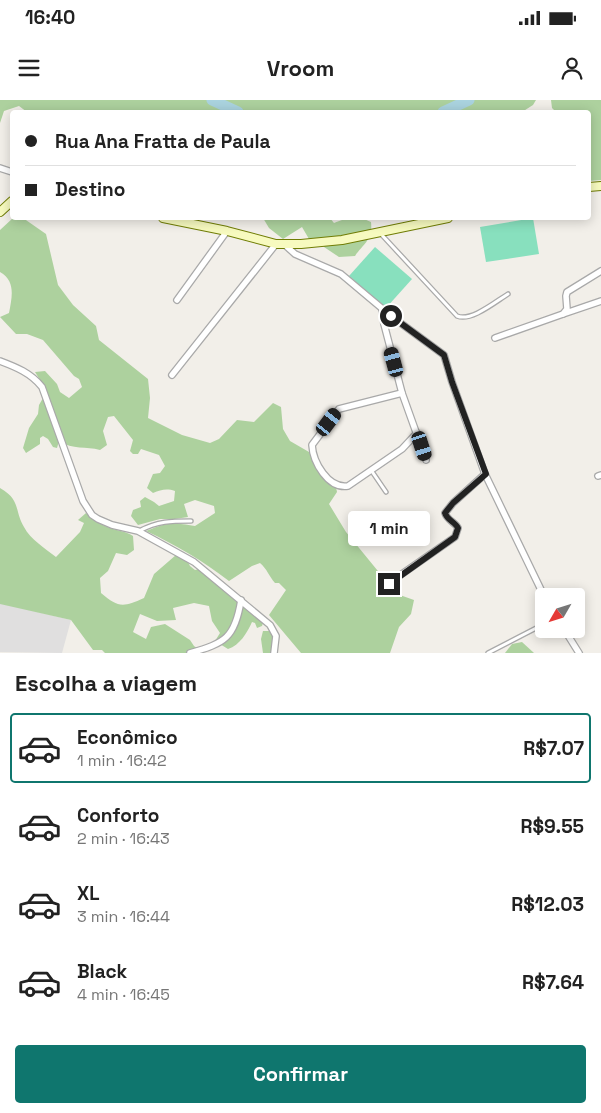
<!DOCTYPE html>
<html lang="pt">
<meta charset="utf-8">
<style>
:root{--surface:#fff;--page:#f6f6f6;--text:#222;--muted:#767676;--line:#e0e0e0;--accent:#0f766e}
body{margin:0;font-family:"Space Grotesk",sans-serif;background:var(--page);color:var(--text);height:100vh;display:flex;flex-direction:column;font-size:19px;white-space:nowrap}
*{box-sizing:border-box;margin:0}
p{font-size:16px;color:var(--muted)}
.icon{flex:none;width:28px;height:28px;fill:none;stroke:currentColor;stroke-width:2;stroke-linecap:round;stroke-linejoin:round}
.map{position:relative;height:553px;overflow:hidden}
.side{display:flex;flex-direction:column;background:var(--surface);flex:1}
.side>*{flex:none}
.top-card{position:absolute;left:10px;top:10px;width:581px;height:110px;border-radius:5px;box-shadow:0 2px 12px #0003;display:grid;align-content:center;height:110px;padding:0 15px;background:var(--surface)}
.needle{width:32px;rotate:231deg}
.fabs{position:absolute;left:535px;top:488px;display:grid;gap:10px}
.fabs a{display:grid;place-items:center;width:50px;height:50px;border-radius:5px;background:var(--surface);box-shadow:0 2px 12px #0003;font-size:25px}
.end{position:absolute;width:22px;height:22px;margin:-11px;border:6px solid #222;background:#fff;box-shadow:0 0 0 2px #fff}
.from{border-radius:50%}
.bubble{position:absolute;height:35px;border-radius:5px;background:var(--surface);box-shadow:0 2px 12px #0003;font-size:16px;font-weight:700;line-height:35px;text-align:center}
.car{position:absolute;width:15px;height:30px;margin:-15px -8px;border-radius:6px;box-shadow:0 0 4px 1px #0007;background:linear-gradient(#222 24%,#8ab4d8 0 40%,#222 0 76%,#8ab4d8 0 86%,#222 0)}
.top-card b{display:flex;align-items:center;gap:18px;height:48px;font-size:19px}
.top-card b+b{border-top:1px solid var(--line)}
.top-card i{width:12px;height:12px;background:var(--text)}
ul{padding:0;list-style:none}
li{display:flex;align-items:center;gap:15px;height:70px;margin:0 10px 8px;padding:0 5px;border:2px solid transparent;border-radius:5px}
li div{flex:1}
li b{display:block;font-size:19px}
li em{font-style:normal;font-weight:700}
li.active{border-color:var(--accent)}
li>.icon{width:45px;height:45px;stroke-width:1.5}
h2{padding:0 15px;font-size:22px;line-height:60px}
.primary-button{display:flex;gap:10px;margin-top:auto;padding:10px 15px}
.primary-button a{flex:1;height:58px;border-radius:5px;background:var(--accent);color:#fff;font-size:20px;font-weight:700;line-height:58px;text-align:center}
.status{display:flex;justify-content:space-between;align-items:center;height:35px;padding:0 25px;background:var(--surface);direction:ltr}
.status svg{height:14px;fill:currentColor}
header{display:flex;justify-content:space-between;align-items:center;height:65px;padding:0 15px;background:var(--surface);font-size:22px;font-weight:700}
.map>svg:first-child{display:block}
.residential{fill:#e0dfdf}
.forest{fill:#add19e}
.pitch{fill:#88e0be}
.lines{fill:none;stroke-linecap:round;stroke-linejoin:round}
.river{stroke:#aad3df;stroke-width:11}
.lane-casing{stroke:#a9a9a9;stroke-width:5.5}
.street-casing{stroke:#a9a9a9;stroke-width:8}
.secondary-casing{stroke:#707d05;stroke-width:10}
.lane{stroke:#fff;stroke-width:3}
.street{stroke:#fff;stroke-width:5.5}
.secondary{stroke:#f7fabf;stroke-width:8}
.route{stroke:#222;stroke-width:6}
</style>
<div class="status"><b>16:40</b><svg viewBox="0 0 49 12"><path d="M0 12V9h3v3zM5 12V6h3v6zM10 12V3h3v9zM15 12V0h3v12zM26 1h20v11H26zM47 4h2v5h-2z"/></svg></div>
<header><svg class="icon" aria-label="menu" viewBox="0 0 24 24"><path d="M4 6h16M4 12h16M4 18h16"/></svg>Vroom<svg class="icon" aria-label="person" viewBox="0 0 24 24"><circle cx="12" cy="8" r="4"/><path d="M4 21q1-7 8-7t8 7"/></svg></header>
<div class="map">
<svg width="601" height="553" viewBox="0 0 601 553">
<rect width="100%" height="100%" fill="#f2efe9"/>
<polygon class="residential" points="0,503 71,520 62,553 0,552"/>
<g class="forest">
<polygon points="0,0 536,0 533,5 522,12 27,12 19,6 4,11 0,23"/>
<polygon points="551,0 601,0 601,80 589,81 589,12 556,12 552,8"/>
<path d="M13,118H23L46,134L58,185L73,205L96,226L99,240L148,279L150,298L148,318L182,335L210,343L219,339L237,320L254,322L273,303L281,307L283,329L290,341L309,352L335,382L337,392L329,404L346,432L382,476L380,488L414,500L411,514L399,527L390,553H301L269,515L286,490L279,483H275C269,476 267,469 260,463L252,466L229,481C203,461 176,445 146,431C168,422 172,422 195,426L215,413L214,406L195,400L184,404L188,417L175,419H160L138,425L131,416L133,410L141,407L140,401L145,397L154,402L159,406L174,401L175,391C166,388 161,390 153,393L147,388L153,374L160,373L165,366L159,355L141,349L138,354H133L130,351L133,340L114,316L108,317L103,331L107,345L100,350C86,346 73,350 59,341L57,348L53,347L48,339L43,336L40,338V344L26,353L23,348L29,328L38,314L39,305L47,291L35,272L45,271L57,284L60,292L69,298L82,287L79,279L74,276L43,240L27,234H16L0,217L9,213C12,197 16,181 0,172V130Z"/>
<path d="M263,118H330L334,123C349,117 356,114 371,122C373,140 364,143 355,156L339,157L324,147L321,138L309,139L302,127L283,139L269,128Z"/>
<path d="M0,388C21,400 14,410 24,427C30,439 46,449 56,457L80,432L84,423L78,420L86,413C93,419 101,425 110,428C118,431 125,431 133,436L134,450L127,455L116,453L108,471L100,478L101,493C118,507 122,508 144,498L154,474L176,455L188,462L190,466L195,470L200,469L263,523L262,526L257,528L255,523L252,522C247,533 240,545 228,549L215,541L220,533L212,521L209,506L194,503L173,508L176,520L157,521L140,514L133,532L146,539L151,527L165,524L190,540L194,546L204,553H105L102,550H93L71,520L0,504Z"/>
<polygon points="263,531 271,531 274,537 271,553 263,553 261,539"/>
<polygon points="522,542 534,553 505,553 512,544"/>
</g>
<g class="pitch">
<polygon points="533,118 539,154 486,162 480,127"/>
<polygon points="375,147 412,179 386,208 349,176"/>
</g>
<g class="lines">
<g class="river">
<polyline points="212,0 238,12"/>
<polyline points="443,12 469,0"/>
</g>
<defs>
<g id="lane">
<path d="M381,134L457,216C471,222 495,202 508,194"/>
<polyline points="371,370 386,392"/>
<path d="M139,431C158,421 171,421 191,421"/>
<polyline points="488,553 544,524"/>
</g>
<g id="street">
<polyline points="0,68 12,72"/>
<polyline points="284,144 295,154 341,174 391,216 444,255 452,282 485,374 544,496"/>
<polyline points="177,200 227,131"/>
<path d="M382,209L384,224L402,293L339,309L312,345C313,362 328,389 348,386L402,349L417,333"/>
<polyline points="563,214 601,201"/>
<polyline points="495,238 563,214 567,209 566,196 567,192 601,171"/>
<path d="M0,261C16,267 31,273 42,287L83,401L92,415L98,419L112,425L138,431L194,462L270,525L276,536L274,553"/>
<polyline points="172,275 276,144"/>
<polyline points="402,293 426,360"/>
<polyline points="598,376 601,375"/>
<path d="M389,483L455,437L458,428C455,422 447,420 445,413L453,403L485,374"/>
<polyline points="564,529 579,553"/>
<path d="M190,553C225,543 235,538 241,500"/>
</g>
<g id="secondary">
<polyline points="589,87 601,86"/>
<polyline points="0,112 12,101"/>
<polyline points="163,118 227,131 276,144 301,144 342,140 448,118"/>
</g>
</defs>
<use href="#lane" class="lane-casing"/>
<use href="#street" class="street-casing"/>
<use href="#secondary" class="secondary-casing"/>
<use href="#lane" class="lane"/>
<use href="#street" class="street"/>
<use href="#secondary" class="secondary"/>
</g>
<g class="lines">
<path class="route" d="M389,484L455,437L458,428C455,422 447,420 445,413L453,403L486,374L452,282L444,255L391,216"/>
</g>
</svg>
<div class="fabs">
<a><svg class="needle" viewBox="-14 -14 28 28"><path d="M0-13l5 13h-10z" fill="#e53935"/><path d="M0 13l5-13h-10z" fill="#767676"/></svg></a>
</div>
<i class="end from" style="left:391px;top:216px"></i>
<i class="end" style="left:389px;top:484px"></i>
<div class="bubble" style="left:348px;top:411px;width:82px">1 min</div>
<i class="car" style="left:394px;top:262px;rotate:345deg"></i>
<i class="car" style="left:329px;top:322px;rotate:37deg"></i>
<i class="car" style="left:422px;top:346px;rotate:162deg"></i>
<div class="top-card">
<b><i class="from"></i>Rua Ana Fratta de Paula</b>
<b><i></i>Destino</b>
</div>
</div>
<section class="side">
<h2>Escolha a viagem</h2>
<ul>
<li class="active"><svg class="icon" aria-label="car" viewBox="0 0 24 24"><path d="M5 17H2v-5l4-1 3-4h7l3 4 3 1v5h-3M9 17h6M6 11h13"/><circle cx="7" cy="17" r="2"/><circle cx="17" cy="17" r="2"/></svg><div><b>Econômico</b><p>1 min · 16:42</p></div><em>R$7.07</em></li>
<li><svg class="icon" aria-label="car" viewBox="0 0 24 24"><path d="M5 17H2v-5l4-1 3-4h7l3 4 3 1v5h-3M9 17h6M6 11h13"/><circle cx="7" cy="17" r="2"/><circle cx="17" cy="17" r="2"/></svg><div><b>Conforto</b><p>2 min · 16:43</p></div><em>R$9.55</em></li>
<li><svg class="icon" aria-label="car" viewBox="0 0 24 24"><path d="M5 17H2v-5l4-1 3-4h7l3 4 3 1v5h-3M9 17h6M6 11h13"/><circle cx="7" cy="17" r="2"/><circle cx="17" cy="17" r="2"/></svg><div><b>XL</b><p>3 min · 16:44</p></div><em>R$12.03</em></li>
<li><svg class="icon" aria-label="car" viewBox="0 0 24 24"><path d="M5 17H2v-5l4-1 3-4h7l3 4 3 1v5h-3M9 17h6M6 11h13"/><circle cx="7" cy="17" r="2"/><circle cx="17" cy="17" r="2"/></svg><div><b>Black</b><p>4 min · 16:45</p></div><em>R$7.64</em></li>
</ul>
<div class="primary-button"><a>Confirmar</a></div>
</section>
